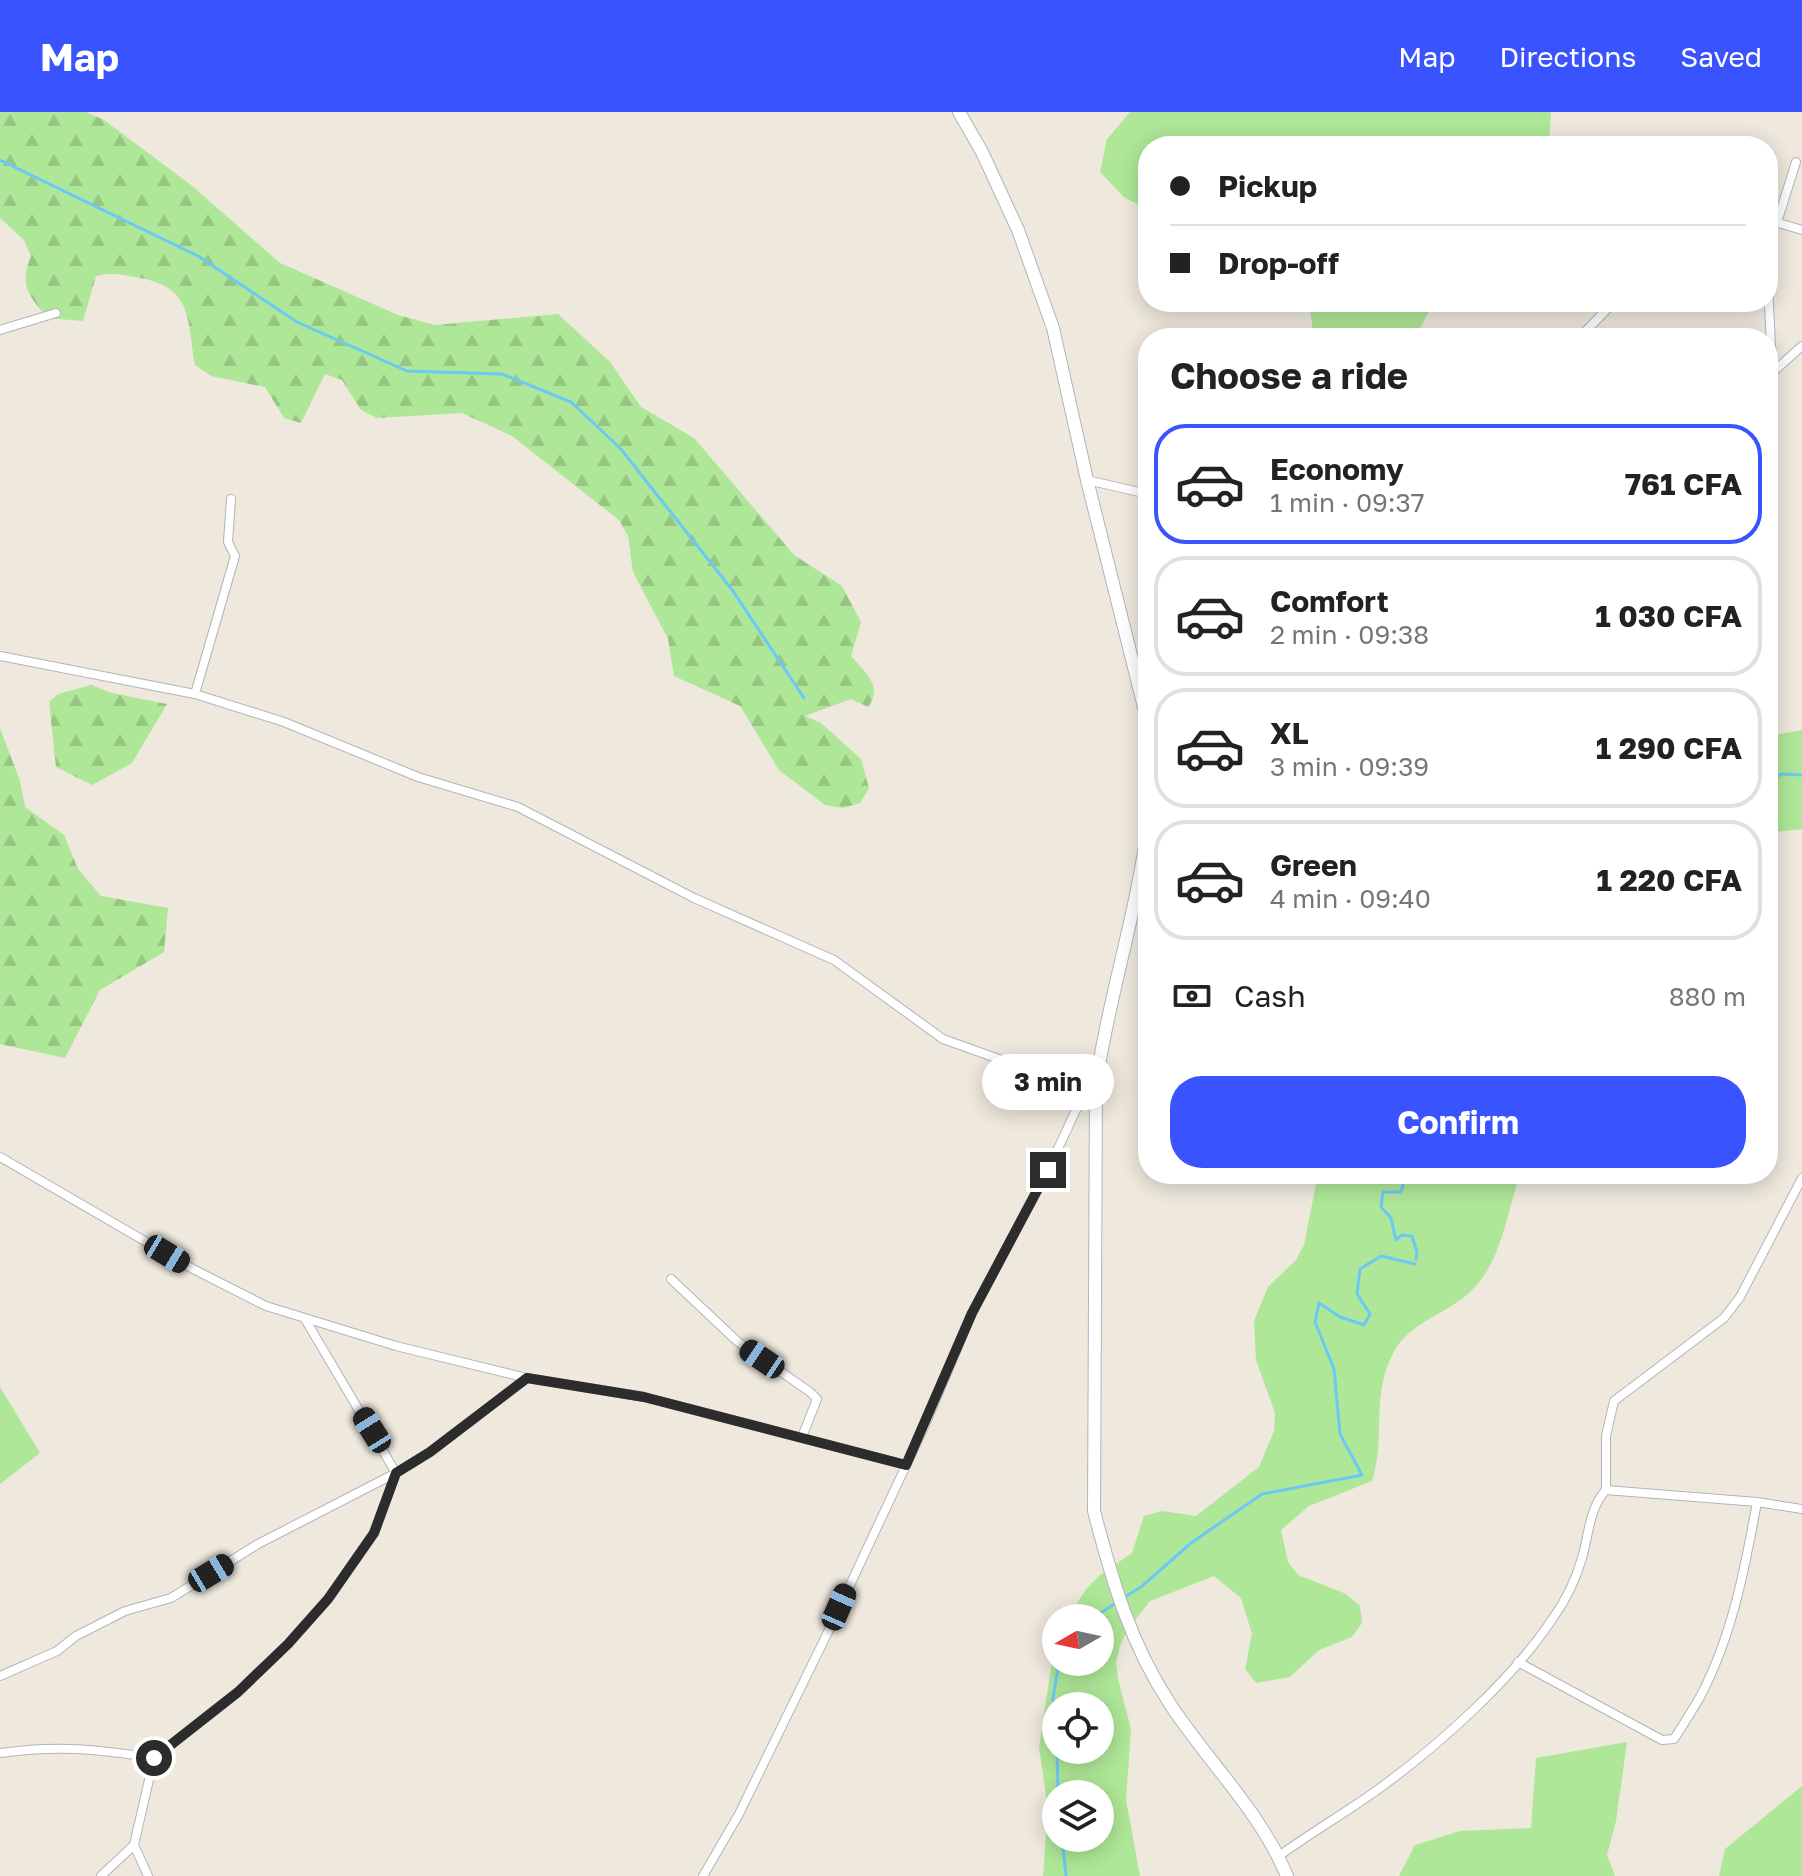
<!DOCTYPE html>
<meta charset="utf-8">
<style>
:root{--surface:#fff;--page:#f2f2f2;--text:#222;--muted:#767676;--line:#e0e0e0;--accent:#3953ff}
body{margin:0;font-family:"Golos Text",sans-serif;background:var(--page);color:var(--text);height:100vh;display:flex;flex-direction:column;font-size:30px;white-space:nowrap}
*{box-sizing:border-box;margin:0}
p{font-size:26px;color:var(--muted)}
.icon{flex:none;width:44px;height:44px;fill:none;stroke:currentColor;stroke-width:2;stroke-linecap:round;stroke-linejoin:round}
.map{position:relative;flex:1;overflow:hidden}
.details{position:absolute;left:1138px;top:216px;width:640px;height:856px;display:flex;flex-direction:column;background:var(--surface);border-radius:32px;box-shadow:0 4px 20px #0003}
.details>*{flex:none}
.guide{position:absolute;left:1138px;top:24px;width:640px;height:176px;border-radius:32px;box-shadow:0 4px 20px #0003;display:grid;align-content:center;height:176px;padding:0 32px;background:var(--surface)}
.needle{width:52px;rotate:261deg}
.controls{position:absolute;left:1042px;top:1492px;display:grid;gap:16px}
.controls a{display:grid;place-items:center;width:72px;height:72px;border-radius:50%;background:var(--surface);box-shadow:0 4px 20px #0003;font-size:40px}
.end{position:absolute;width:36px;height:36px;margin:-18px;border:10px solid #2c2c2c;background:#fff;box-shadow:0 0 0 4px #fff}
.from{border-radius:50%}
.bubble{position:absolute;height:56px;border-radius:28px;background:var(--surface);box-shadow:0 4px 20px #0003;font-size:26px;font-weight:700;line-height:56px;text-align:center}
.car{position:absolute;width:24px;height:48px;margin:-24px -12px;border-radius:10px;box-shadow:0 0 6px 2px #0007;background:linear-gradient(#222 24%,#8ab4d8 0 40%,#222 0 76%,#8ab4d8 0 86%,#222 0)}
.guide b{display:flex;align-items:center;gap:28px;height:76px;font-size:30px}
.guide b+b{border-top:2px solid var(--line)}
.guide i{width:20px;height:20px;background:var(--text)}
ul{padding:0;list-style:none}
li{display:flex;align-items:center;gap:24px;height:120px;margin:0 16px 12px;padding:0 16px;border:4px solid var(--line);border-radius:32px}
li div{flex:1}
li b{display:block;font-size:30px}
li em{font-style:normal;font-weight:700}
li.selected{border-color:var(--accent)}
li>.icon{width:72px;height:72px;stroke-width:1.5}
h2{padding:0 32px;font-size:36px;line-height:96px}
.pay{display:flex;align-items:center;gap:20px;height:88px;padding:0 32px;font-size:30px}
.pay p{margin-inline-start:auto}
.action{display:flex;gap:16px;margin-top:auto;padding:16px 32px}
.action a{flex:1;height:92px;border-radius:32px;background:var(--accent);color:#fff;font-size:32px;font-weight:700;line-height:92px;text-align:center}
header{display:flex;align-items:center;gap:48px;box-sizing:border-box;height:112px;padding:0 40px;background:var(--accent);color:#fff}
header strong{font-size:38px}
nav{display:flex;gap:44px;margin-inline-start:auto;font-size:28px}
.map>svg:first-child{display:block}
.grass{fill:#aee797;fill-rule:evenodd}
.forest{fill:url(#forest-firs)}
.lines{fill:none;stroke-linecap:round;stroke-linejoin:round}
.stream{stroke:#6bc9f5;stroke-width:3}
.street-casing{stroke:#b1b3c0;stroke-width:10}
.secondary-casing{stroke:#b1b3c0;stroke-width:14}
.street{stroke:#fff;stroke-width:8}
.secondary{stroke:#fff;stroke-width:12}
.route{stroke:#2c2c2c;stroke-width:10}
</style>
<header>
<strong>Map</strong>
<nav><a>Map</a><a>Directions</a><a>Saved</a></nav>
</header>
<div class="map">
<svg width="1802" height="1764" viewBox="0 0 1802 1764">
<defs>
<pattern id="forest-firs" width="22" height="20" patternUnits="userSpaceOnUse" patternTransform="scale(2)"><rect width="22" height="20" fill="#aee797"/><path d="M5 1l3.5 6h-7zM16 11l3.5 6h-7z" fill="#96c682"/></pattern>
</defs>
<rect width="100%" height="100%" fill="#eee8dd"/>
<g class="grass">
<polygon points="1130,0 1551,0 1549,34 1148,34 1148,98 1124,85 1100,60 1107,27"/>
<polygon points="1309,190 1451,190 1429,199 1415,226 1314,226"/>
<polygon points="1802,618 1802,717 1768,721 1768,624"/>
<path d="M1318,1062H1525L1517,1072C1505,1110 1500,1150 1472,1178C1450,1201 1411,1209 1395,1238C1369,1284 1387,1324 1372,1369L1309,1394L1281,1418L1288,1450L1298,1463L1346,1482L1360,1494L1362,1511L1352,1525L1319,1538L1290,1565L1256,1571L1245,1557L1252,1522L1241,1486L1214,1464L1150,1489L1128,1517L1120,1534L1116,1550L1118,1567L1131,1617L1126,1688L1140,1764H1043L1048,1697L1039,1635L1053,1543L1056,1536V1550H1100V1506H1067L1087,1476L1100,1463L1132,1441L1144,1404L1162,1399L1196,1404L1259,1355L1274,1319L1275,1301L1256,1248L1254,1209L1268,1175L1296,1148L1304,1133ZM1056,1594H1100V1638H1056ZM1056,1682H1100V1726H1056Z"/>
<polygon points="0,1275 40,1341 0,1372"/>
<polygon points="1627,1630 1616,1709 1607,1743 1615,1764 1399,1764 1415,1733 1460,1719 1531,1716 1536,1646"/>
<polygon points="1802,1674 1802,1764 1719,1764 1725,1737"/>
</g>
<g class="forest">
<path d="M0,0H86L104,8L191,73L280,151L398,203L435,213L558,202L610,250L641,295L694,326L794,443L842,474L861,510L851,544C864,559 884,574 868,595L851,587L805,604L821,611L861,647L869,676L860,691L843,696L825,693L779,658L740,594L674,564L668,527L633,460L628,424L619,408L512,324L462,301L377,306L361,298L342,268L325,262L301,311L284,306L265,275L211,264L195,253C187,207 193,176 140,166C124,163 112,160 96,164L83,209L47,206C28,181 19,175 31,144L24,128L0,106Z"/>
<polygon points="91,573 112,581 167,592 132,651 92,673 56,655 49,590 58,582"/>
<polygon points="0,616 20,669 25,695 64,723 78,757 101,784 168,796 164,840 100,878 65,946 0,932"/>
</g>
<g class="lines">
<g class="stream">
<polyline points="0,48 198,144 297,210 407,259 502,262 571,290 620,336 733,479 804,586"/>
<polyline points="1768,671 1781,662 1802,663"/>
<polyline points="1402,1062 1403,1075 1400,1080 1383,1080 1381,1095 1391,1106 1396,1128 1402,1123 1412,1124 1417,1140 1416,1147"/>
<polyline points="1123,1486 1141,1475 1191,1431 1262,1382 1362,1363 1340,1322 1334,1257 1315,1210 1319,1191 1340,1205 1364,1213 1370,1202 1357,1182 1360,1157 1381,1144 1415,1152"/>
<polyline points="1093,1506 1116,1491"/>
<polyline points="1056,1622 1053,1586 1059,1550"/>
<polyline points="1057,1638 1058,1682"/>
<polyline points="1062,1726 1066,1764"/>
</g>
<defs>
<g id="street">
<polyline points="1775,110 1802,118"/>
<polyline points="1768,111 1775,110 1779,104 1796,50"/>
<polyline points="1768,175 1773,271 1768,298"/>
<polyline points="0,218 56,201"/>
<polyline points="1579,226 1614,190"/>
<polyline points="1773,260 1802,234"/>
<polyline points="1087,368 1148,382"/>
<polyline points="0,544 195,582 284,610 418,665 518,695 694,786 834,848 943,927 1010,951 1096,971 1076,998 1048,1058 972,1201 925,1313 827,1522 739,1702 703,1764"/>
<polyline points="195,582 235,444 228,430 231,387"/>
<polyline points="0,1045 193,1157 266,1194 396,1234 527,1266 644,1285 906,1353"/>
<polyline points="671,1167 738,1230 810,1280 817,1287 802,1325"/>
<polyline points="1606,1378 1606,1324 1614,1289 1724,1206 1740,1185 1802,1066"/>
<path d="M1518,1550L1662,1628L1674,1627C1683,1613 1692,1599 1700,1585C1732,1525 1745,1456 1757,1390"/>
<polyline points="0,1564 57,1539 76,1524 125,1499 171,1486 258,1432 396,1361 430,1340 527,1266"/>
<path d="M0,1641C57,1633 97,1637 154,1646"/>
<polyline points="134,1733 148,1764"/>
<path d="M1279,1744C1312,1720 1347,1700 1380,1676C1439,1633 1513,1567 1553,1506C1566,1488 1576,1467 1582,1446C1589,1423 1589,1396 1606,1378L1757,1390L1802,1397"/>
<polyline points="101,1764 134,1733 154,1646 238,1580 288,1532 328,1487 374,1421 396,1361 305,1207"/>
</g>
<g id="secondary">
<polyline points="959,0 982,40 1018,118 1053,216 1087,368 1148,611"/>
<path d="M1148,713C1137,800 1109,884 1096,971L1094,1399C1112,1468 1130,1531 1170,1592C1208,1650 1260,1699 1287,1764"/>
</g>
</defs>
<use href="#street" class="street-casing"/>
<use href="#secondary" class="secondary-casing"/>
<use href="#street" class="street"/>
<use href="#secondary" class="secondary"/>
</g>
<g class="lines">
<polyline class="route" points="154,1646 238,1580 288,1532 328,1487 374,1421 396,1361 430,1340 527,1266 644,1285 906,1353 972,1201 1048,1058"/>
</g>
</svg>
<div class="controls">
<a><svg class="needle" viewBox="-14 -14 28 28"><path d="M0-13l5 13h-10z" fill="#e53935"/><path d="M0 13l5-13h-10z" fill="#767676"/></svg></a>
<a><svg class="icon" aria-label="locate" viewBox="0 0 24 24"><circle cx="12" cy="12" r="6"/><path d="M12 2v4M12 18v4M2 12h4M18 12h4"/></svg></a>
<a><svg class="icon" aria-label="layers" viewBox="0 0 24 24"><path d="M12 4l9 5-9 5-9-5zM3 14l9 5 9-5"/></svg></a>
</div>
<i class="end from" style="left:154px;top:1646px"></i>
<i class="end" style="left:1048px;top:1058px"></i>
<div class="bubble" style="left:982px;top:942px;width:132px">3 min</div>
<i class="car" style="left:167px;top:1142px;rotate:121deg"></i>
<i class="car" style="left:762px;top:1247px;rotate:304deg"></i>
<i class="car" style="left:372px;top:1318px;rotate:328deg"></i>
<i class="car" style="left:211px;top:1461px;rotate:59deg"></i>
<i class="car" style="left:839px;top:1495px;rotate:24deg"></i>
<div class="guide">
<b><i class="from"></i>Pickup</b>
<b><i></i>Drop-off</b>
</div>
<section class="details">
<h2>Choose a ride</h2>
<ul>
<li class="selected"><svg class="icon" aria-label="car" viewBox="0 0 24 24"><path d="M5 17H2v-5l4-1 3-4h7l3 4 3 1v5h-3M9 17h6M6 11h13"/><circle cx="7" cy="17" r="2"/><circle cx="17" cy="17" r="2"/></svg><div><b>Economy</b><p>1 min · 09:37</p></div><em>761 CFA</em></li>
<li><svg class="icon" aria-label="car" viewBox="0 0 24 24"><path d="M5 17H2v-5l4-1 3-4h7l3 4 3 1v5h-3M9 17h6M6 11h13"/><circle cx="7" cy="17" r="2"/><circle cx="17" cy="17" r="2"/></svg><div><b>Comfort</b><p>2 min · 09:38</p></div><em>1 030 CFA</em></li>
<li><svg class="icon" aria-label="car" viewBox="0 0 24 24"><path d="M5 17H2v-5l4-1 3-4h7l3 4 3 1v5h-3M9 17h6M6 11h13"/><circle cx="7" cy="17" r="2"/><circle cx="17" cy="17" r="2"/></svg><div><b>XL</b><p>3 min · 09:39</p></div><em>1 290 CFA</em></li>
<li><svg class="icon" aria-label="car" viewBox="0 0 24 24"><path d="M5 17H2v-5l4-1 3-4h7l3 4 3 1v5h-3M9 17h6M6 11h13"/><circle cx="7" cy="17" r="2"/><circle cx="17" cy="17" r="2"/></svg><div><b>Green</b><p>4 min · 09:40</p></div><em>1 220 CFA</em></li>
</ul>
<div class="pay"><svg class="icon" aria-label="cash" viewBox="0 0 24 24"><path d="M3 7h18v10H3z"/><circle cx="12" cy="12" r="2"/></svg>Cash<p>880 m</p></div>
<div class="action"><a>Confirm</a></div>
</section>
</div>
